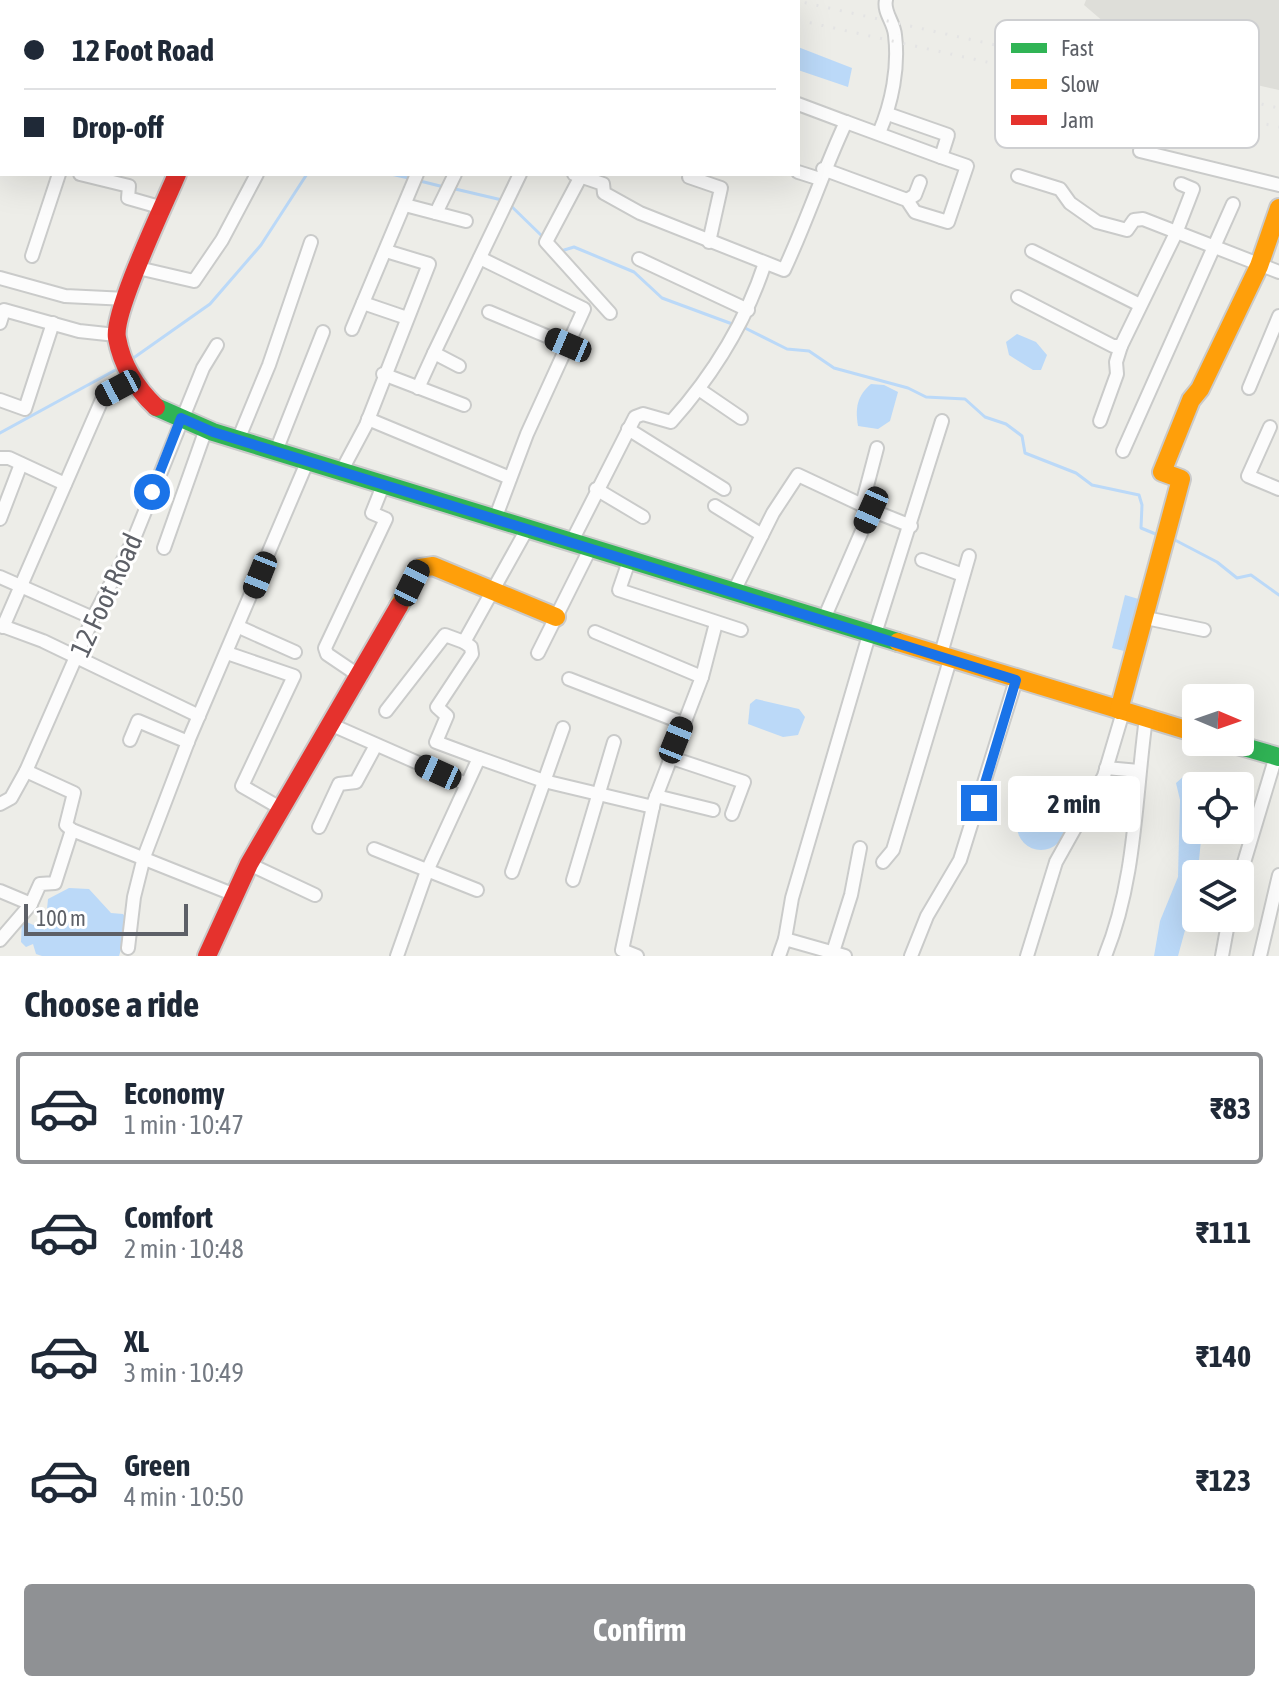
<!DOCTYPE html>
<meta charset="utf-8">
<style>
:root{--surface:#fff;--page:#f6f6f7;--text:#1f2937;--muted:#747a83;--line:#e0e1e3;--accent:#8f9194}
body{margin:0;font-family:"Asap Condensed",sans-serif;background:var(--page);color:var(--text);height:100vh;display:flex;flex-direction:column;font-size:30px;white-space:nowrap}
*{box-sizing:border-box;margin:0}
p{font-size:26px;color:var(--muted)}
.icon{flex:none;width:44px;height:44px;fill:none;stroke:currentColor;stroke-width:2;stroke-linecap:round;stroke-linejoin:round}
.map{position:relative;height:956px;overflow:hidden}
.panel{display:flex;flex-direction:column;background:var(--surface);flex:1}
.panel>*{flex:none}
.top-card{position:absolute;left:0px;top:0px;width:800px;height:176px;box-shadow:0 8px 32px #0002;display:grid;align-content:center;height:176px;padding:0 24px;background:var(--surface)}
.needle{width:52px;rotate:92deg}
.controls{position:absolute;left:1182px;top:684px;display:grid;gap:16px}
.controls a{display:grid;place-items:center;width:72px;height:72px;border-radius:8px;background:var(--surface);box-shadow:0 8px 32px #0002;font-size:40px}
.scale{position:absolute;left:24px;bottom:20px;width:164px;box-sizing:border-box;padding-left:8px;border:4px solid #5d6067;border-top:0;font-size:22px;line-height:28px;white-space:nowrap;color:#5d6067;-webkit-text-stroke:6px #fff;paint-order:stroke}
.end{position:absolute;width:36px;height:36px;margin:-18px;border:10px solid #1a73e8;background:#fff;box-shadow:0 0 0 4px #fff}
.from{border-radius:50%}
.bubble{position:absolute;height:56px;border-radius:8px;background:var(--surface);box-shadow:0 8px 32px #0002;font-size:26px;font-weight:700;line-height:56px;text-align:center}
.car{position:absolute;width:24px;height:48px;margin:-24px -12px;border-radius:10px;box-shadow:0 0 6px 2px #0007;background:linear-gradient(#222 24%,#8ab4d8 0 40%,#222 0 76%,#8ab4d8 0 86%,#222 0)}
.top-card b{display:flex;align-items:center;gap:28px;height:76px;font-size:30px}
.top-card b+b{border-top:2px solid var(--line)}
.top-card i{width:20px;height:20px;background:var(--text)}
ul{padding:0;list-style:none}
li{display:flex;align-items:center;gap:24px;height:112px;margin:0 16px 12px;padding:0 8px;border:4px solid transparent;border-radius:8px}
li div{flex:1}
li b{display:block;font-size:30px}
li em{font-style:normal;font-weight:700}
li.on{border-color:var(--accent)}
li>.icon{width:72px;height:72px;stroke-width:1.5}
h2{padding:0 24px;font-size:36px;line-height:96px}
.button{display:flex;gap:16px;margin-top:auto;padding:16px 24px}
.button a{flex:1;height:92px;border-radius:8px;background:var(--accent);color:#fff;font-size:32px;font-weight:700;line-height:92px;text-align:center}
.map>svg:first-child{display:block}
.industrial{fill:#deded9}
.water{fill:#bbd9f8}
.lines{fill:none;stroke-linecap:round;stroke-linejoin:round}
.stream{stroke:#bbd9f8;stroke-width:3}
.street-casing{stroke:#cacbca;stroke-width:16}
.fast-casing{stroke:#cacaca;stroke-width:22}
.slow-casing{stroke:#cacaca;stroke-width:22}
.jam-casing{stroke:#cacaca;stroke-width:22}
.street{stroke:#fcfcfc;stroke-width:12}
.fast{stroke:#30b455;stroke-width:18}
.slow{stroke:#ff9f0a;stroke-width:18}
.jam{stroke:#e5322d;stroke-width:18}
.rail{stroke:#e4e4e4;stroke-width:3;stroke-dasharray:2 10;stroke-linecap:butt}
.route{stroke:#1a73e8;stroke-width:10}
.labels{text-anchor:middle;stroke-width:6;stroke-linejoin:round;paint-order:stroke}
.street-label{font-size:28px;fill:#5d6067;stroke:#fff}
.key{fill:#fff;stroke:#cecfd1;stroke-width:2}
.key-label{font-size:22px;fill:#5d6067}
</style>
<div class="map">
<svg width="1279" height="956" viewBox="0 0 1279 956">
<rect width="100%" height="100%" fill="#edede8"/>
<polygon class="industrial" points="1086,0 1279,0 1279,90 1114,52 1118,34 1084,5"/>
<g class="water">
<polygon points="798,47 852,68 848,87 798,70"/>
<polygon points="1091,124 1137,132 1141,149 1079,140 1076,127"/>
<polygon points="1017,334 1036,342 1047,355 1041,370 1033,370 1009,355 1006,342"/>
<path d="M871,384L884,385L898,392L890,421L878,429L858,426C855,408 857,396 871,384Z"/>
<polygon points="1125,595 1142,600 1131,646 1124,651 1112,648"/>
<polygon points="756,699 799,709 805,717 798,735 783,737 748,724 750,704"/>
<polygon points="1183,777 1196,787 1196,830 1202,830 1196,890 1178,956 1154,956 1160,921 1178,877 1180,800 1176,783"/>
<circle cx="1041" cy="826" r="24"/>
<polygon points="69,888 89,889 111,913 123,914 129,922 119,956 42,956 36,954 33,944 26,947 21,942 22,920 45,930 48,899"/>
</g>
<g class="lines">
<g class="stream">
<polyline points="445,2 448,0"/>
<polyline points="391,174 413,179"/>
<polyline points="420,181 444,187"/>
<polyline points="451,188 502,200"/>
<polyline points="509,204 543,237"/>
<polyline points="561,251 574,247 634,272 662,298 735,325"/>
<polyline points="743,327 787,349 809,351 834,368 908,388 926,397 965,399 985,417 1006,424 1022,436 1025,453 1076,473 1092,485 1139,495 1142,505 1141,528 1158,535"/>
<polyline points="132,359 210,304 261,245 307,174"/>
<polyline points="0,433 119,368"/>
<polyline points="1173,539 1217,562 1237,578 1251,575 1279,595"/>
</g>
<defs>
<g id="street">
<polyline points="52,0 58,2"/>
<polyline points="333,0 339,2"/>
<polyline points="9,2 9,0"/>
<polyline points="91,2 92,0"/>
<polyline points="156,2 156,0"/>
<polyline points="0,29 2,23"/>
<polyline points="0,101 2,95"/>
<polyline points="798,104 846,122"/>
<path d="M879,133C892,103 899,67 895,35C894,22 883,12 886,0"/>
<polyline points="0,141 2,142"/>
<polyline points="1140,151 1279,185"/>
<polyline points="823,169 907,200 915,212 948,222 967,166 941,157 948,135 888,114"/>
<polyline points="798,172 820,179"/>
<polyline points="80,174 129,186 128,198 163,208"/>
<path d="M574,174L603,184L604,193L640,213L784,270C807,221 823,171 846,122L941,157"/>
<polyline points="581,176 546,242 610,313"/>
<polyline points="1018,176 1060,189 1070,203 1097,222 1127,230 1134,220 1143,219 1279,272"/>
<polyline points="689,177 721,188 709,242"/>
<polyline points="907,200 915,195 920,182"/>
<polyline points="405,205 466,221"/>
<polyline points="436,213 455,174"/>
<polyline points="1032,251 1140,305"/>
<polyline points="32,256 59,174"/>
<polyline points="480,258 584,309 527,434 495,519"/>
<polyline points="639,259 748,310"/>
<polyline points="138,268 194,281 222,240 257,174"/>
<polyline points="0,278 65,296 127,299"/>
<polyline points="1018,297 1113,346 1121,346 1176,233 1193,189 1181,184"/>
<polyline points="363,303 407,318"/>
<polyline points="489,312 568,345"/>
<polyline points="0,323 4,310 79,331 116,335"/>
<polyline points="352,329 417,174"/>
<polyline points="459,366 434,353 520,174"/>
<polyline points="383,374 464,405"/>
<polyline points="418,388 434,353"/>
<polyline points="1249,388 1279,316"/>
<polyline points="700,390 741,418"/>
<polyline points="0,400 25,409 53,323"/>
<polyline points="368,419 510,478"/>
<polyline points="1100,421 1117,374 1116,362 1121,346"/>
<polyline points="1270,427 1248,476 1279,489"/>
<polyline points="628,429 724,489"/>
<polyline points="238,440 269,365 311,242"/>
<polyline points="276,451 323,332"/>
<polyline points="1123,451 1233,204"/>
<polyline points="0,458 9,458 65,484"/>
<polyline points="342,470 366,425 429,264 386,251"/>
<polyline points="596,489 643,517"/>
<polyline points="715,506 762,535"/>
<polyline points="871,510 911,526"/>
<polyline points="0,519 21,464"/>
<path d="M571,543L635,417L643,414L671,422C713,375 745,324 765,263"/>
<polyline points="164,548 206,429"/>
<polyline points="922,560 963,575"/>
<polyline points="629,561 619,590 741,630"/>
<polyline points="0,577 93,618"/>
<polyline points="733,593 773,513 798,475 862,505"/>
<polyline points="1146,618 1204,630"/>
<polyline points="823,621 871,510 862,505 877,448"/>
<polyline points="0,625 43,641 199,716"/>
<polyline points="3,627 104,395 132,380"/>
<polyline points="239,627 295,652"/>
<polyline points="595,632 702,677"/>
<polyline points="874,637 942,421"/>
<polyline points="227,653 294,676 242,786 282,809"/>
<polyline points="538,653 590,549"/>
<polyline points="940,657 969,556"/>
<polyline points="361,677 327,654 325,648 386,519 372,513 384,483"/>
<polyline points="569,679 683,723"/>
<polyline points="386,711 445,635 464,642"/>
<polyline points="332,725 466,784"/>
<polyline points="130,740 138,721 188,742"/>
<polyline points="669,757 744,782 732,814"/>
<polyline points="479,758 436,742 447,716 437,707 472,654 471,647 464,642 527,529"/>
<polyline points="1106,768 1139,771"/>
<polyline points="26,771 74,793 66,825 72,830 235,895"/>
<polyline points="656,796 713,810"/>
<polyline points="0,804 11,798 26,771 93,618 133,541 203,368 217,345"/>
<polyline points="319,827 339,784 356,782 376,745"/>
<polyline points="374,849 477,890"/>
<polyline points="883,862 893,850 950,660"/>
<polyline points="249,864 315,895"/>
<polyline points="512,872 563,728"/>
<polyline points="1240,876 1276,756"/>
<polyline points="573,880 614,742"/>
<polyline points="0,891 31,904 40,884 55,883 72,830"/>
<polyline points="785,939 792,898 869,635"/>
<polyline points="0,940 31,904"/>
<polyline points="128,948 134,897 144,857 189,739 308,460"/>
<polyline points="833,952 851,895 860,848"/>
<polyline points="397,956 427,871 479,758 544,781 653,807"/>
<polyline points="637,956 622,950 654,802 702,677 716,623"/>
<polyline points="779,956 785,939 845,956"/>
<polyline points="911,956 927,916 960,860 1016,680"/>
<polyline points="1027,956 1056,862 1104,776 1123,712"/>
<path d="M1105,956C1136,880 1135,798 1146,718"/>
<polyline points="1222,956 1229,918"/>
<polyline points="1260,956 1279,875"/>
</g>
<g id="fast">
<polyline points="249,0 249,2"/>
<polyline points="156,407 213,432 898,642"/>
<polyline points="1227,742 1279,757"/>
</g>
<g id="slow">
<polyline points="399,606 420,568 433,566 556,617"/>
<polyline points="898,642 1196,733"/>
<polyline points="1119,710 1181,479 1162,472 1191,400 1200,389 1259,266 1279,208"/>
</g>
<g id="jam">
<path d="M156,407C137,389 122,365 117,338C112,313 165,203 177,174"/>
<polyline points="207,956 249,864 399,606"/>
</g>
</defs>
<use href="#street" class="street-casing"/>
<use href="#fast" class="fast-casing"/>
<use href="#slow" class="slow-casing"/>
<use href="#jam" class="jam-casing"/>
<use href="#street" class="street"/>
<use href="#fast" class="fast"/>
<use href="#slow" class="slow"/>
<use href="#jam" class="jam"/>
<g class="rail">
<polyline points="673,0 682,2"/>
<polyline points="711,0 720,2"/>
<polyline points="752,0 760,2"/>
<polyline points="793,0 1279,108"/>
<polyline points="798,20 1279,127"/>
</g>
</g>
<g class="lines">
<polyline class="route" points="152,492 181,418 213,432 1016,680 979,803"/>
</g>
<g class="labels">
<g class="street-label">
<text transform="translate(106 595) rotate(-65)" y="10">12 Foot Road</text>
</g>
</g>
<rect x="995" y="20" width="264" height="128" rx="12" class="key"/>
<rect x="1011" y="43" width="36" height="10" fill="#30b455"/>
<rect x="1011" y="79" width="36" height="10" fill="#ff9f0a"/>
<rect x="1011" y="115" width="36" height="10" fill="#e5322d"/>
<g class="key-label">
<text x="1061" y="56">Fast</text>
<text x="1061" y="92">Slow</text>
<text x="1061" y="128">Jam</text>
</g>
</svg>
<div class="controls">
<a><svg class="needle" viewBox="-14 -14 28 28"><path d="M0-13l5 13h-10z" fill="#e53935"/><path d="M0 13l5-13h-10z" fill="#747a83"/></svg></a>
<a><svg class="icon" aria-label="locate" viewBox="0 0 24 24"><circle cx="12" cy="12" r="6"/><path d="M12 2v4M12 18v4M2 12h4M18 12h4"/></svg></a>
<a><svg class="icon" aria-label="layers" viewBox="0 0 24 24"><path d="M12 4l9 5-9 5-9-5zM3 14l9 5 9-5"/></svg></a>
</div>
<div class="scale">100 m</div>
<i class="end from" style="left:152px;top:492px"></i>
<i class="end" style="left:979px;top:803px"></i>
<div class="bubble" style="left:1008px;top:776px;width:132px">2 min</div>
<i class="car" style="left:568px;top:345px;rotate:293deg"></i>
<i class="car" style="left:118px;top:388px;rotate:242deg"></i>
<i class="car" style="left:871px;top:510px;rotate:204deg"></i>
<i class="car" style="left:260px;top:575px;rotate:202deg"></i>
<i class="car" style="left:412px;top:583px;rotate:26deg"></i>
<i class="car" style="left:676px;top:740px;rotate:22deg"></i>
<i class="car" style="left:438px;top:772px;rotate:294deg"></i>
<div class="top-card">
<b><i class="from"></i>12 Foot Road</b>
<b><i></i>Drop-off</b>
</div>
</div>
<section class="panel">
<h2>Choose a ride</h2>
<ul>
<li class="on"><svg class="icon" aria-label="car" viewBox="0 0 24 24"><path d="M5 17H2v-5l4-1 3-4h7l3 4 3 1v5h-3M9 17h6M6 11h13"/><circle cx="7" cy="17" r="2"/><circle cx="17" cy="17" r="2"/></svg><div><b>Economy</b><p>1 min · 10:47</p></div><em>₹83</em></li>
<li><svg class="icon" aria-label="car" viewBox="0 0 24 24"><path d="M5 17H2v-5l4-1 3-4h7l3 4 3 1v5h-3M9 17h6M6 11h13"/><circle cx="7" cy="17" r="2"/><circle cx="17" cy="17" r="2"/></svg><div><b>Comfort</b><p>2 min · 10:48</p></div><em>₹111</em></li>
<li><svg class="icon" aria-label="car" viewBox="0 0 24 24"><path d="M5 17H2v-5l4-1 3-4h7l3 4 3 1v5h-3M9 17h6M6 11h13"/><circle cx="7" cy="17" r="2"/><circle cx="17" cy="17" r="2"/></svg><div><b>XL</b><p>3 min · 10:49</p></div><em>₹140</em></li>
<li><svg class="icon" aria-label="car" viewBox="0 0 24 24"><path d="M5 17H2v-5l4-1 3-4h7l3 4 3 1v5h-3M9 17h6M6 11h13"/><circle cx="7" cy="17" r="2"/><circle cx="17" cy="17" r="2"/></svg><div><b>Green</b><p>4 min · 10:50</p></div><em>₹123</em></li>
</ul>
<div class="button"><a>Confirm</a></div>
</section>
